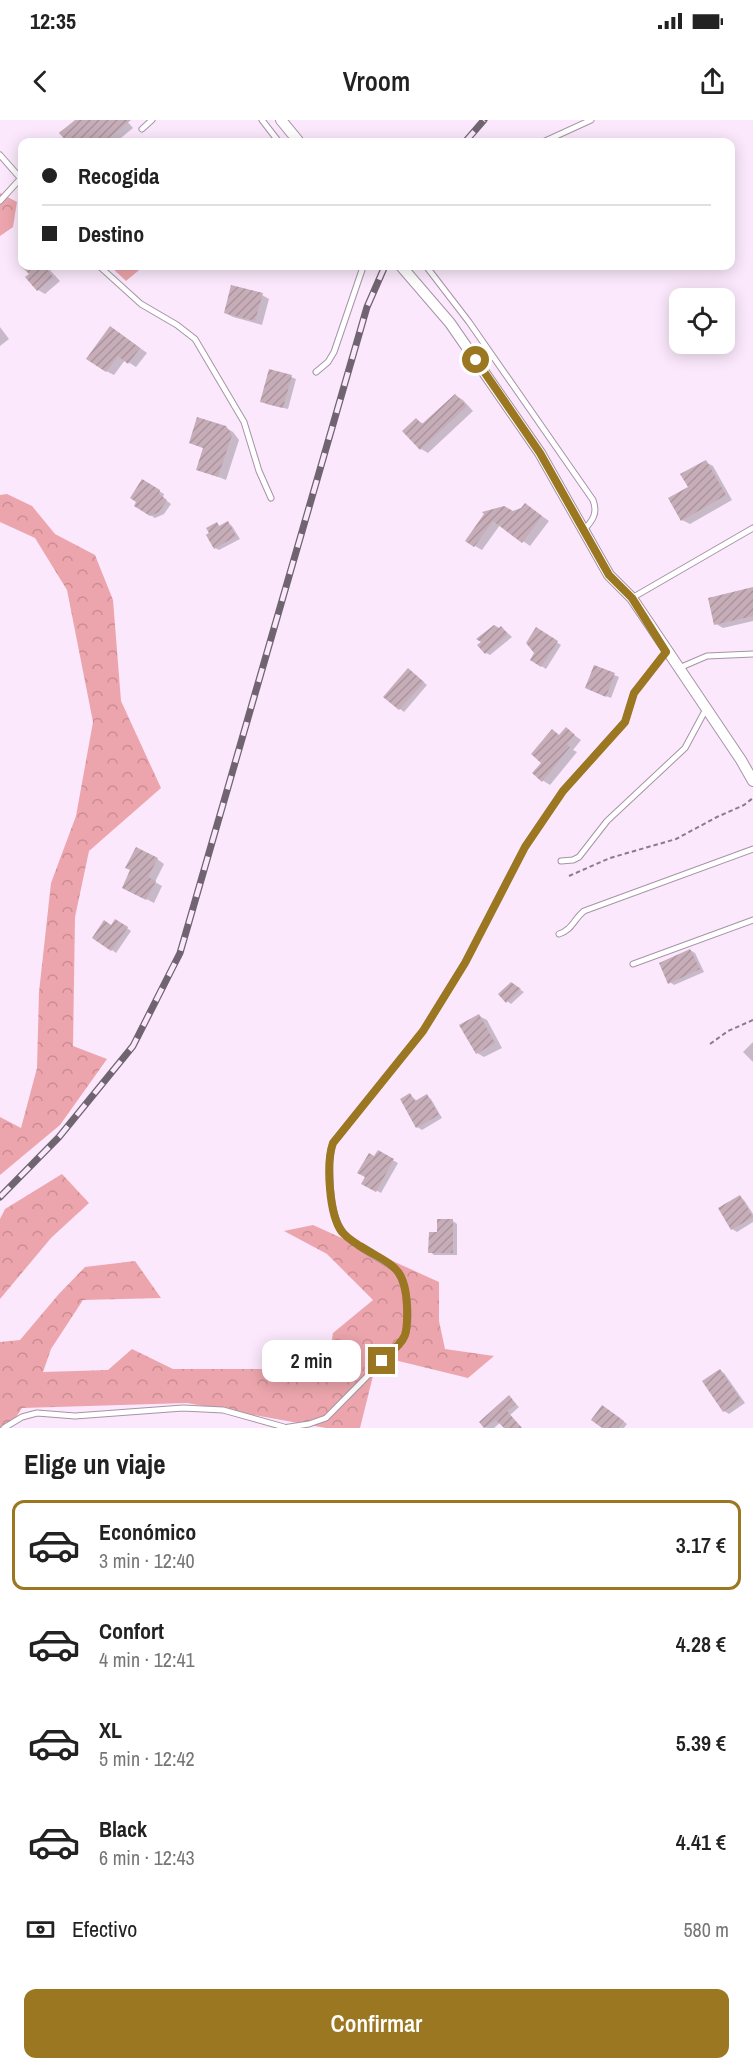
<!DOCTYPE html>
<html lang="es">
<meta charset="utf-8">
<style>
:root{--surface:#fff;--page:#f6f6f6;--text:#222;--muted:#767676;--line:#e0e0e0;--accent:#9b7722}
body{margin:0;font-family:"Archivo Narrow",sans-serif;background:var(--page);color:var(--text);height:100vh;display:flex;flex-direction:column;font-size:22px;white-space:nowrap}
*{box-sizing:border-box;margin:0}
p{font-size:20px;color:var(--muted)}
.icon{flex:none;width:33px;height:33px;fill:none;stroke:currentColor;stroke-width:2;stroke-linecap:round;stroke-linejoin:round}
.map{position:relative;height:1308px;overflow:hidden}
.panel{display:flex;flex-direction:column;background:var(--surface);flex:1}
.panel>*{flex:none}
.banner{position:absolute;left:18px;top:18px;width:717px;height:132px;border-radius:12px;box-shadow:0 3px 15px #0003;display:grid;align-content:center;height:132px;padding:0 24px;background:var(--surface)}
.controls{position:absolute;left:669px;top:168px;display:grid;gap:12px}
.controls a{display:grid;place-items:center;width:66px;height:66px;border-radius:12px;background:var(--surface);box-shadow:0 3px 15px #0003;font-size:30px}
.end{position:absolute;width:27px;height:27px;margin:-14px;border:8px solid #9b7722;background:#fff;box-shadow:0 0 0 3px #fff}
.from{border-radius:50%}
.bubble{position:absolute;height:42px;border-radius:12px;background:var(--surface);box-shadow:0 3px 15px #0003;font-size:20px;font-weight:600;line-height:42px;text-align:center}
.banner b{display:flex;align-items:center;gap:21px;height:57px;font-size:22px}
.banner b+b{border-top:2px solid var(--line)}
.banner i{width:15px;height:15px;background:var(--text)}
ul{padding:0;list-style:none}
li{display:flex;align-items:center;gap:18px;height:90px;margin:0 12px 9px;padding:0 12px;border:3px solid transparent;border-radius:12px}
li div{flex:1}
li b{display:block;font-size:22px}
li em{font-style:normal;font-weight:600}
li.active{border-color:var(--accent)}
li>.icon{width:54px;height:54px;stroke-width:1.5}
h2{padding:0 24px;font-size:27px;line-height:72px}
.pay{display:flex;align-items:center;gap:15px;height:66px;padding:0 24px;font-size:22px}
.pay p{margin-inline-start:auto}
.primary-button{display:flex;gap:12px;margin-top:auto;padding:12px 24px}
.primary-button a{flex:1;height:69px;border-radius:12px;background:var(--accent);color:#fff;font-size:24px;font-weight:600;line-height:69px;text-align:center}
.status{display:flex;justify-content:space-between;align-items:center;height:42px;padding:0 30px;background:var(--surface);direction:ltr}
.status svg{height:16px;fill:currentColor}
header{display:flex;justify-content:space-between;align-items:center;height:78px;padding:0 24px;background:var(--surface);font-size:27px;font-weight:600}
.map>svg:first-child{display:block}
.forest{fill:url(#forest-crowns)}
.shadow{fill:#0003}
.building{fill:url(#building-hatch)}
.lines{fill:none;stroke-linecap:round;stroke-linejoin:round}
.service-casing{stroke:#a594a6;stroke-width:7}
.minor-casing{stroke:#a594a6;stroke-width:12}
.path{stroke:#8a7d8a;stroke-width:2;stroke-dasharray:4.5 3;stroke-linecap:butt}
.service{stroke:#fff;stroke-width:5}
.minor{stroke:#fff;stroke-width:10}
.rail-casing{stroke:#6f6470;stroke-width:7}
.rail{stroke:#fbe8fc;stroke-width:4.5;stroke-dasharray:14;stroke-linecap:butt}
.route{stroke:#9b7722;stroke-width:8}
</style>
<div class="status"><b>12:35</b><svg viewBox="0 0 49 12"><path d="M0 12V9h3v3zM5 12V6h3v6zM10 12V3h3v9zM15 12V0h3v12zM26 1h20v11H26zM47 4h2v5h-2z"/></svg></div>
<header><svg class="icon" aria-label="back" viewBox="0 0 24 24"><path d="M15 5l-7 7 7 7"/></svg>Vroom<svg class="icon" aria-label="share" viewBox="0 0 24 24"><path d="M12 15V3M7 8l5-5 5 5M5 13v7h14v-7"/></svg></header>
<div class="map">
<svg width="753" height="1308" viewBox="0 0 753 1308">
<defs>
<pattern id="forest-crowns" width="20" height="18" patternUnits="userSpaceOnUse" patternTransform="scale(1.5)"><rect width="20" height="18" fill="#eca5ac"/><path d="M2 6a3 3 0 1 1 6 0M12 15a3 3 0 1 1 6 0" fill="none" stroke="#ca8d93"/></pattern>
<pattern id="building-hatch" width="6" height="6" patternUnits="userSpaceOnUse" patternTransform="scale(1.5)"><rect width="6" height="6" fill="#c6adb8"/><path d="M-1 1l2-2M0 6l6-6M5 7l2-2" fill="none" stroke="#aa949e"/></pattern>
</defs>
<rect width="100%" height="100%" fill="#fbe8fc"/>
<g class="forest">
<polygon points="0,73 17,82 13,107 0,116"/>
<polygon points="110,146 144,146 126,161"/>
<polygon points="7,374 32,386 55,414 95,435 113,480 121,581 161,668 89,731 75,797 73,926 107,939 60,1005 0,1055 0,997 21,1008 37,948 39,872 51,763 76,696 93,602 67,470 35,418 0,402 0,375"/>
<polygon points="62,1054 89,1083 51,1118 0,1179 0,1099 5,1089"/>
<polygon points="313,1105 439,1162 439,1201 445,1229 494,1236 468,1258 378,1236 360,1308 326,1308 187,1283 22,1288 9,1308 0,1308 0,1222 20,1220 58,1175 85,1147 135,1141 161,1178 83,1180 51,1229 43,1252 108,1250 132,1229 173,1249 267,1249 326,1257 333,1213 373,1180 327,1134 284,1111"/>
</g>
<g class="shadow">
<polygon points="78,0 126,0 133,8 116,22 69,22 61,13"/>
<polygon points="29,146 53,146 49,149 60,161 45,174 38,170 31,154 26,148"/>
<polygon points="262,175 269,179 262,205 233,197 225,193"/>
<polygon points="0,207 9,219 0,226"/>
<polygon points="118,212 147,233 136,247 125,240 114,255 106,251"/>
<polygon points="291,257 296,259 288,289 266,284"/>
<polygon points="455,275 463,280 473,291 428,333 421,329 416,300 424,304"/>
<polygon points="225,307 233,312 239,320 226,360 198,349 205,329 190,322"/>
<polygon points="706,342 713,346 732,380 690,404 682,400 690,367"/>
<polygon points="143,361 164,374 163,378 171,384 164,394 155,398 136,386"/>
<polygon points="532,389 549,401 530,426 500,405 482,430 475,426 486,394"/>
<polygon points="228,403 232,406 240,419 219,430 215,428 217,404 221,407"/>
<polygon points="753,469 753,501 723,508 716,504"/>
<polygon points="501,507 512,517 490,535 486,533"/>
<polygon points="537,509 561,525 546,549 532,540 536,533"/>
<polygon points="595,547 619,557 611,578 591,570"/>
<polygon points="412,552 427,565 404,592 385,577"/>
<polygon points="566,609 581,620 573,630 577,632 550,665 542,660 543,642 552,611 560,616"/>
<polygon points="157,739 164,744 155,762 162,766 154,783 131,771"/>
<polygon points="120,803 131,811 116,833 112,830 112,806"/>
<polygon points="690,830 695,833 704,852 674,865 670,862"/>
<polygon points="511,864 524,872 511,884 507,881"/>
<polygon points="479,896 487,900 502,928 484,937 477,933"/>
<polygon points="753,922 753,942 743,932"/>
<polygon points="410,975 417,981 427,976 431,979 442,998 422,1010 417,1007"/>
<polygon points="378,1032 398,1043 381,1073 363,1063"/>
<polygon points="740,1077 744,1080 753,1094 753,1102 737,1112 732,1109"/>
<polygon points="453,1101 457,1104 457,1135 434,1135 430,1132 438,1113"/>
<polygon points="720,1251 724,1253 745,1283 729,1294 724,1291 704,1262"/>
<polygon points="509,1277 519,1287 510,1295 522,1308 506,1308 501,1302 494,1308 486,1308 481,1303"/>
<polygon points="607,1289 627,1304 624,1308 604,1308"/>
</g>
<g class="building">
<polygon points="75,0 131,0 104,22 67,22 59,13"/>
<polygon points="21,146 44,146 53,157 37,171 25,157 29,154"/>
<polygon points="231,165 263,173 255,201 224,193"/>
<polygon points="110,206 140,228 128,244 118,236 106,252 86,239"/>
<polygon points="269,249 292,255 283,288 260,282"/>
<polygon points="455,274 467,286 420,330 402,311 416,298 422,304"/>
<polygon points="197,297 226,306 232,315 218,357 196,350 203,328 189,323"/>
<polygon points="706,340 726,375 681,401 668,378 688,367 680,354"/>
<polygon points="142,359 160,370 159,374 167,380 159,392 150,396 134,386 136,382 130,378"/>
<polygon points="525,383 542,396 522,423 493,401 474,427 465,421 484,394 482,392 504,386 513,391 521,388"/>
<polygon points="228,401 236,416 214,429 206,415 209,413 206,408 217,402 219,406"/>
<polygon points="753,467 753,496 714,505 708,478"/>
<polygon points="494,505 499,508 501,506 508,514 485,534 477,525 481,522 476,519"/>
<polygon points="536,507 558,521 541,547 530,540 534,533 526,523"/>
<polygon points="594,545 615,553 606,577 585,568"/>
<polygon points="408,548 424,562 399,590 383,577"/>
<polygon points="566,607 575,615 567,624 570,627 542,662 532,653 541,643 531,634 552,609 559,615"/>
<polygon points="136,727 158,738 148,757 156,761 146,780 122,768 130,750 125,748"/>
<polygon points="115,799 128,807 111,831 92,818 104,800 111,805"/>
<polygon points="690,829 700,849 668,864 659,843"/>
<polygon points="511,862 521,869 506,883 498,874"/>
<polygon points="479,894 495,923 476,934 459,905"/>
<polygon points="410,973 415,981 427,974 439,995 416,1008 400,979"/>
<polygon points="378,1030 394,1039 376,1072 361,1064 365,1057 357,1053 369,1033 374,1036"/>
<polygon points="740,1075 753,1097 731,1110 718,1088"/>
<polygon points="437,1099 453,1099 453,1133 428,1133 429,1112 437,1112"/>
<polygon points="720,1249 741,1280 723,1292 702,1261"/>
<polygon points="509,1275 516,1284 507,1291 522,1308 504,1308 496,1300 484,1308 479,1302"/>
<polygon points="602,1285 624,1301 618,1308 602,1308 591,1300"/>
</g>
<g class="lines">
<defs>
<g id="service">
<polyline points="262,0 279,22"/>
<polyline points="142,9 152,0"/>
<polyline points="543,22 591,0"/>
<polyline points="0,35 22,60"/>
<polyline points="0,81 21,58"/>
<polyline points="99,146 141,184 177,205 195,219 244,302 259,351 271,378"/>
<path d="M426,146L469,202L593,380C598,393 593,400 584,410"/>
<polyline points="316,252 328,242 334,232 362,150 361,146"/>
<polyline points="632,478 753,408"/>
<polyline points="679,548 707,536 753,534"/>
<polyline points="561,741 573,740 579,737 607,701 685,628 706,589"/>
<path d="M559,814C572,810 574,799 584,791L753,729"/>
<polyline points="633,844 753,800"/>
<polyline points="4,1308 22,1297 37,1293 75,1296 183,1288 223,1290 284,1307"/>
<path d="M283,1308L309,1304L326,1298L402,1221C413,1204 408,1162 394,1148C349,1119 332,1119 330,1060C330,1047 328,1036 333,1023L423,911L465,843L525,727L563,671L625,602L634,573L666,532"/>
</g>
<g id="minor">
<polyline points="281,0 299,22"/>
<polyline points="401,146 450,203 540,333 609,455 632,478 741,640 753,661"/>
</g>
</defs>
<use href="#service" class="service-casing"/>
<use href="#minor" class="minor-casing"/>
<g class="path">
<polyline points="569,756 610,738 676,719 717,697 744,685 753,678"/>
<polyline points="710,924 728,911 753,900"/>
</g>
<use href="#service" class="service"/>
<use href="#minor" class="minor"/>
<defs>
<g id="rail">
<polyline points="465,22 484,0"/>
<polyline points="0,1077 59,1017 133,926 180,833 367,187 385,146"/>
</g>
</defs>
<use href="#rail" class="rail-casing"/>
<use href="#rail" class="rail"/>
</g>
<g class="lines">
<path class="route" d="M382,1241C406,1218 408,1220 407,1186C405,1145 392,1146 360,1126C354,1122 347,1118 342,1112C329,1095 326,1043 333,1023L423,911L465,843L525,727L563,671L625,602L634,573L666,532L632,478L609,455L540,333L476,240"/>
</g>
</svg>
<div class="controls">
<a><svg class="icon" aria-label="locate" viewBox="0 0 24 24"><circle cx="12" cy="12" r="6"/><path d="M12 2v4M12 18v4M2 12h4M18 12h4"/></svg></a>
</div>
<i class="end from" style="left:476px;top:240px"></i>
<i class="end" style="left:382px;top:1241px"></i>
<div class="bubble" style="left:262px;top:1220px;width:99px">2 min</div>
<div class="banner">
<b><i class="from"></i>Recogida</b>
<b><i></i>Destino</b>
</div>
</div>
<section class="panel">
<h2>Elige un viaje</h2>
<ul>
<li class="active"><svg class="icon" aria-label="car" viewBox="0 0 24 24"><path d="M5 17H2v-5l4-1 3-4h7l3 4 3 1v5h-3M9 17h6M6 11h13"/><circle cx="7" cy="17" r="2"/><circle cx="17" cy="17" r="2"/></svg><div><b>Económico</b><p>3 min · 12:40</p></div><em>3.17 €</em></li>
<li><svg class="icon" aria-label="car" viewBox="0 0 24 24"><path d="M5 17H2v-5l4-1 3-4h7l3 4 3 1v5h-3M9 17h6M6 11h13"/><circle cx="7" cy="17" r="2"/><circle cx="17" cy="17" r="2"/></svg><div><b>Confort</b><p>4 min · 12:41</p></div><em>4.28 €</em></li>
<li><svg class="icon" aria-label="car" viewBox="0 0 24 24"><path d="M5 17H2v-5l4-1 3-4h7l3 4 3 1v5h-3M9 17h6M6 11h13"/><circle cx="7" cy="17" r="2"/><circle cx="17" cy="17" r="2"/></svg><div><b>XL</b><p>5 min · 12:42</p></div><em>5.39 €</em></li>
<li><svg class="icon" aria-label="car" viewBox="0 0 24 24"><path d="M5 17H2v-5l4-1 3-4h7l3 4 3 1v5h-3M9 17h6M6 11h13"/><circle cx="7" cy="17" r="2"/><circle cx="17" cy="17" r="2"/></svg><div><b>Black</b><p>6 min · 12:43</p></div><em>4.41 €</em></li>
</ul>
<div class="pay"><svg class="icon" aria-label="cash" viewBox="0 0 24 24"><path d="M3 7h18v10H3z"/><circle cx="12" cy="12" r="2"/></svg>Efectivo<p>580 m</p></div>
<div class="primary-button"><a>Confirmar</a></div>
</section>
